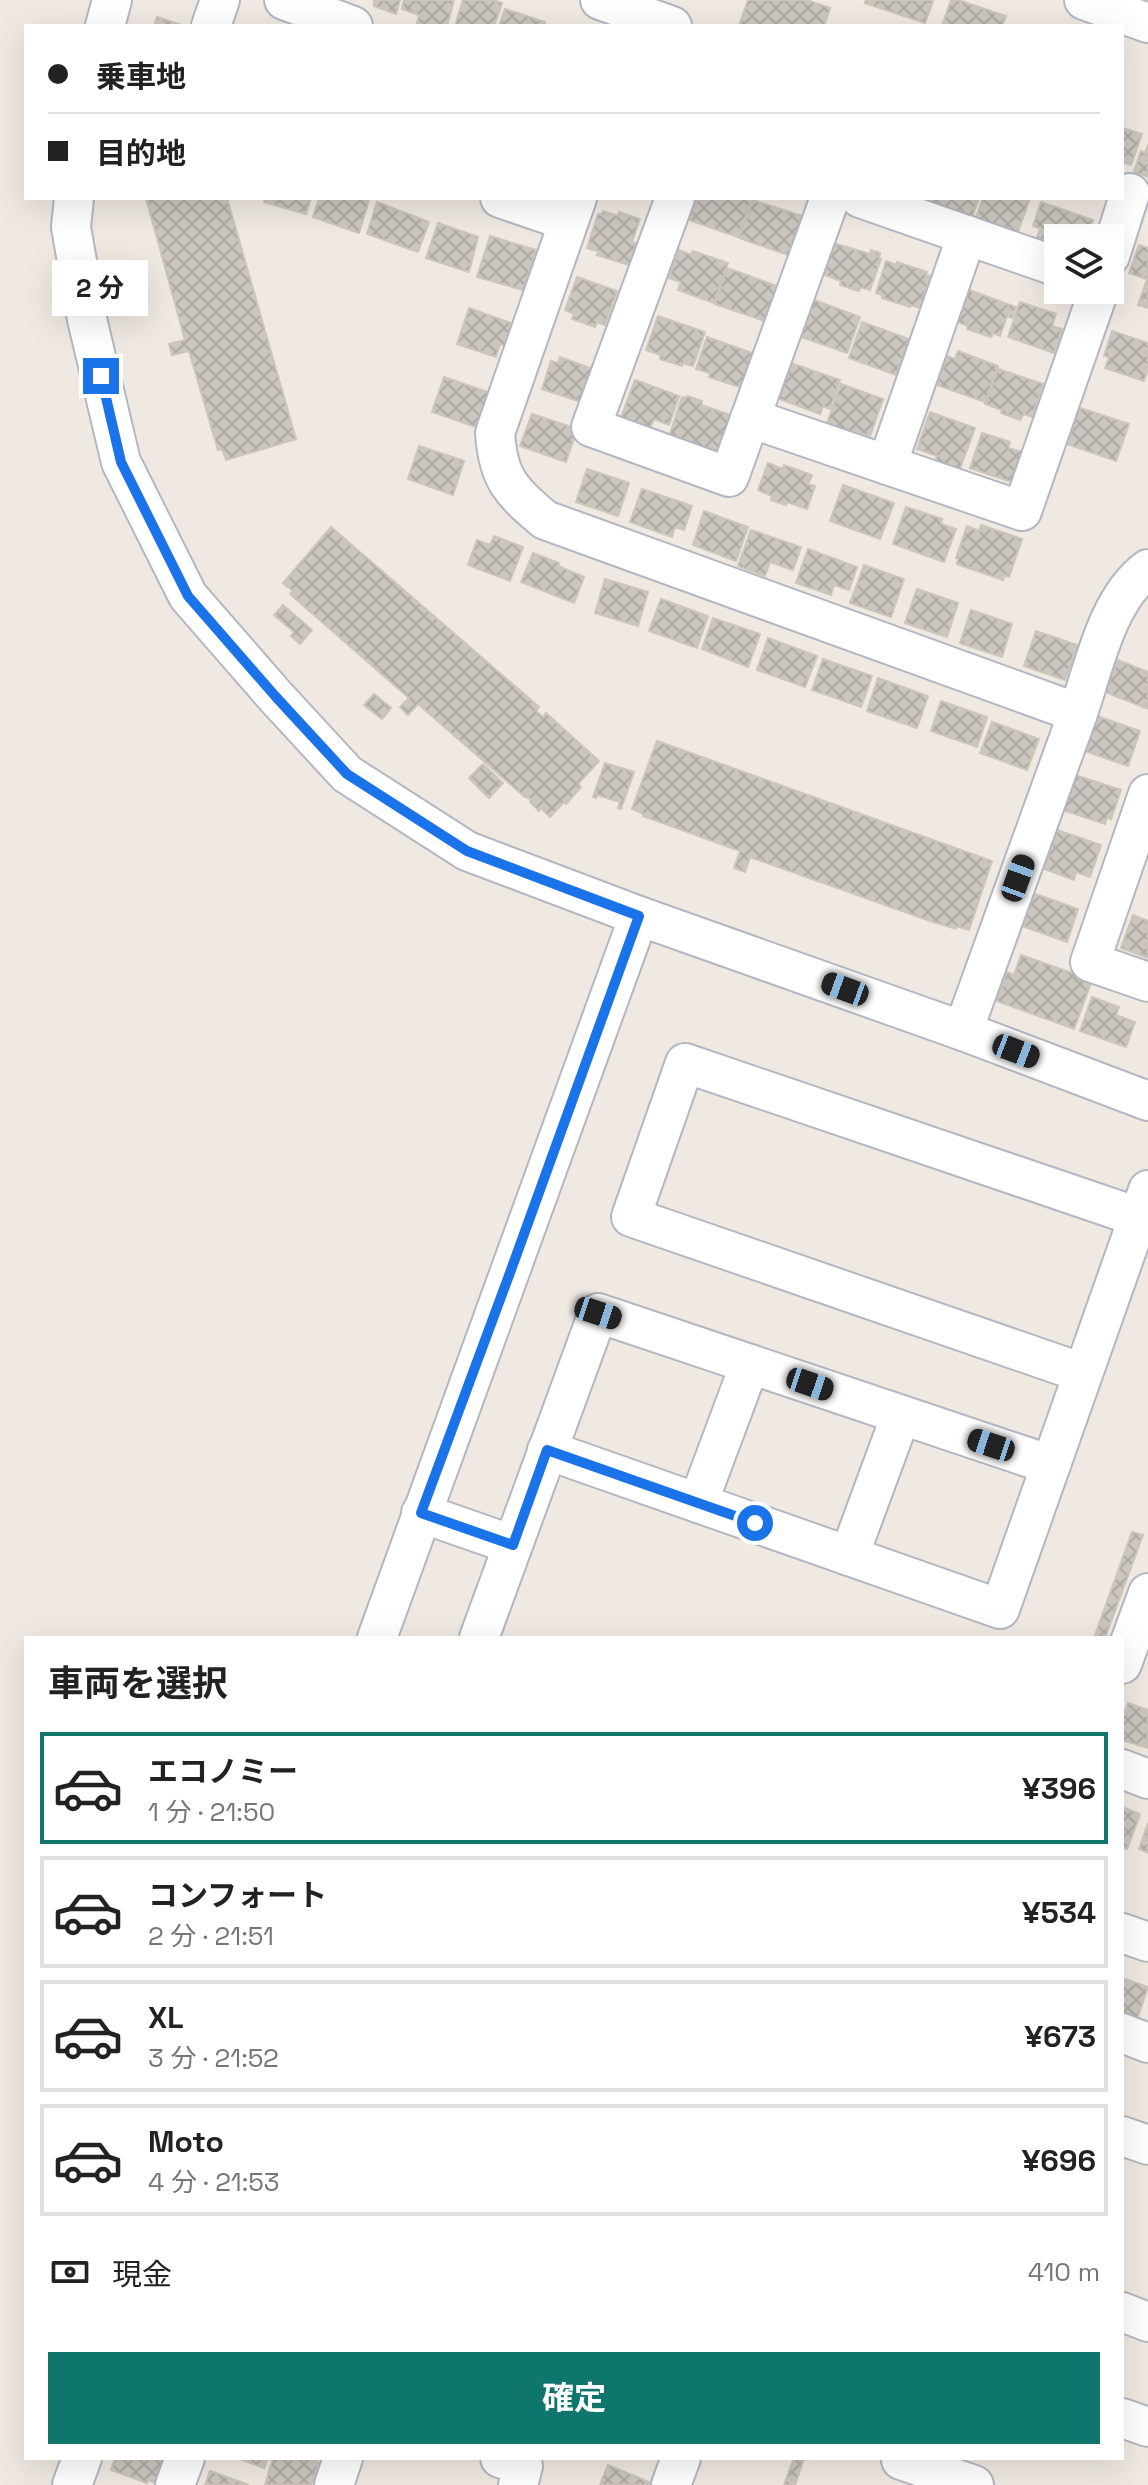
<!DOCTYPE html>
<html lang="ja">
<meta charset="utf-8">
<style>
:root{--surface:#fff;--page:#f6f6f6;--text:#222;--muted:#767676;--line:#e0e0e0;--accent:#0f766e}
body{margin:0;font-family:"Space Grotesk","Noto Sans JP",sans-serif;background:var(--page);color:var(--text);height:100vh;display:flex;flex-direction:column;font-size:30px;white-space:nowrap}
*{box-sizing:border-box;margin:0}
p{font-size:26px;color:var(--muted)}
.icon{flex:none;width:44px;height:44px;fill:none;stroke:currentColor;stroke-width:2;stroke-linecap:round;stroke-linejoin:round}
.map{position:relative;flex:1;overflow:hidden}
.panel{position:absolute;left:24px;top:1636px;width:1100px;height:824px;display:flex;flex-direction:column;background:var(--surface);border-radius:0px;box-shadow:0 8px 32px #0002}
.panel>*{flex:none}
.banner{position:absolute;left:24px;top:24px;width:1100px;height:176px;border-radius:0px;box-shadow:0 8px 32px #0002;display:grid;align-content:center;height:176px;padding:0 24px;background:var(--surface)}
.buttons{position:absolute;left:1044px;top:224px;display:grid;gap:16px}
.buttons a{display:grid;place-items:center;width:80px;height:80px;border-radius:0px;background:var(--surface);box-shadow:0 8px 32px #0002;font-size:40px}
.end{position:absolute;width:36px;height:36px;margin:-18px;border:10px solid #1a73e8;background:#fff;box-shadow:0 0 0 4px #fff}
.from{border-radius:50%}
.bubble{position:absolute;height:56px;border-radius:0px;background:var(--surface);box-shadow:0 8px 32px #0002;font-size:26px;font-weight:700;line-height:56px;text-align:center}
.car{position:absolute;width:24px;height:48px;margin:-24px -12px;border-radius:10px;box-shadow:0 0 6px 2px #0007;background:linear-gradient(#222 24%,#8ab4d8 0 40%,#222 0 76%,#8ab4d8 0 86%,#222 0)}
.banner b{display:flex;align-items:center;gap:28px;height:76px;font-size:30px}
.banner b+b{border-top:2px solid var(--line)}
.banner i{width:20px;height:20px;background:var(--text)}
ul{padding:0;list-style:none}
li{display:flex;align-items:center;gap:24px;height:112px;margin:0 16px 12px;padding:0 8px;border:4px solid var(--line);border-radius:0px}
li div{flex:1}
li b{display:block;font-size:30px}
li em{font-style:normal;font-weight:700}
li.active{border-color:var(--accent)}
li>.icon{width:72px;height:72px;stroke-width:1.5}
h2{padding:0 24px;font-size:36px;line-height:96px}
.pay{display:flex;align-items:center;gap:20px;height:88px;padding:0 24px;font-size:30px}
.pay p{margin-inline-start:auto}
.action{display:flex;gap:16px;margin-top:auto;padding:16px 24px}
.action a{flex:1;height:92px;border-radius:0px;background:var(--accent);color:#fff;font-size:32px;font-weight:700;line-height:92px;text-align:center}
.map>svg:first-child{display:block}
.building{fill:url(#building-cross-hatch);stroke:#cbc5ba;stroke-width:2}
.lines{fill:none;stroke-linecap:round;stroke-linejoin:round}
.minor-casing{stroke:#b4b7c1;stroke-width:42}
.minor{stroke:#fff;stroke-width:38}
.route{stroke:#1a73e8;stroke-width:10}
</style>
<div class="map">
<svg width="1148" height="2485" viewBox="0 0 1148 2485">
<defs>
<pattern id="building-cross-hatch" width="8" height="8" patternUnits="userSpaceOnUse" patternTransform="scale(2)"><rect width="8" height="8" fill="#cbc7bf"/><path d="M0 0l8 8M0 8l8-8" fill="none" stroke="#afaba4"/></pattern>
</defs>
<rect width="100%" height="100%" fill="#efe9e1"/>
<g class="building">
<polygon points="374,0 400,0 396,14 374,6"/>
<polygon points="404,0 454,0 447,26 428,26 417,23 419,15 402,9"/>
<polygon points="463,0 493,0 502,3 494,26 455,26"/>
<polygon points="748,0 806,0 830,8 824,26 739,26"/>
<polygon points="866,0 931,0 933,1 925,23 865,3"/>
<polygon points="951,0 958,0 1006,16 1002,26 942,26"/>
<polygon points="505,9 545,22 544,26 499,26"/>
<polygon points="157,17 185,26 154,26"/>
<polygon points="1122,128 1142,134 1131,165 1122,162"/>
<polygon points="1148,144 1148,177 1134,172 1141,151 1145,153"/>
<polygon points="146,198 227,198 296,439 226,460 222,449 218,450 189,351 172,355 169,344 185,340"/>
<polygon points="265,198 311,198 306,214 264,202"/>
<polygon points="319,198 363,198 369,200 359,233 313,217"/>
<polygon points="697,198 743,198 751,201 738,237 689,220"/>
<polygon points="931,198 979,198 971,220 928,205"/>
<polygon points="983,198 1030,198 1018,232 976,218"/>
<polygon points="753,200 802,216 788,255 739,238"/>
<polygon points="377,202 429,222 418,252 367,234"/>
<polygon points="1041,202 1093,220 1087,238 1058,238 1058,248 1036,240 1040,229 1033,226"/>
<polygon points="603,211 618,216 619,212 640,219 632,242 636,243 629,265 597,255 598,251 587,248 598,214 601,215"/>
<polygon points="438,223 478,237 469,272 426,258"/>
<polygon points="490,236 536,250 523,290 477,277"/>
<polygon points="833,243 870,254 871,250 880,253 879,258 881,259 870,290 860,287 859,291 840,285 841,281 822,274"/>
<polygon points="1139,245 1148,248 1148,308 1138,305 1147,279 1129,273"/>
<polygon points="679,250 691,255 693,251 728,263 714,303 678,290 681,282 669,278"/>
<polygon points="886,261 896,265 897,262 927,272 926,275 930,276 920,308 911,305 910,307 882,298 883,295 876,293"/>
<polygon points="727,268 777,286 765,321 715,304"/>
<polygon points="577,277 617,291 605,325 597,322 595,327 572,319 574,314 565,310"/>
<polygon points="969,290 1016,307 1012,318 1007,316 1000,336 993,333 991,337 967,329 968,326 958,322"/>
<polygon points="814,300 860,317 847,353 801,337"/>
<polygon points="1020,302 1056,314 1052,326 1062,329 1054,353 1008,337"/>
<polygon points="469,308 516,325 508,347 500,344 496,357 457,344"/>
<polygon points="658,316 705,332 693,366 682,363 682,366 660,359 661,355 646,350"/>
<polygon points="862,322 909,339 896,375 849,358"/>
<polygon points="1112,331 1148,343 1148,368 1144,381 1105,368 1109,357 1104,356"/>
<polygon points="707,337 755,354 743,388 709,377 710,373 696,369"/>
<polygon points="958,351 998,366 985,402 937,385 947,356 955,359"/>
<polygon points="560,357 598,371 587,404 542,389 551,361 558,363"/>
<polygon points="791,363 840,380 830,409 823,406 820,414 779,399"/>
<polygon points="998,369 1043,384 1032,417 1024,414 1020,420 1001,413 1002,410 985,404"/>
<polygon points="444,377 488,392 476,427 432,412"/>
<polygon points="635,380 679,396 669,425 654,419 650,428 621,418"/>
<polygon points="841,384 883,399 870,436 861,433 858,441 825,429"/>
<polygon points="687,396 702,401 701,405 731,415 717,452 669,437 682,397 686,398"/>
<polygon points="1080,408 1129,424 1116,461 1067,444"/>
<polygon points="930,412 975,428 959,471 935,462 937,456 917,449"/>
<polygon points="532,414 577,429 566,462 520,446"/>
<polygon points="982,433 1010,442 1008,448 1022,452 1012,482 970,468"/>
<polygon points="419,446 464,461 453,495 408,479"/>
<polygon points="768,463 783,469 784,465 812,475 808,484 815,486 807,509 787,502 786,505 771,500 772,496 758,490"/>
<polygon points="587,469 629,483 618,516 576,502"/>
<polygon points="843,485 894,503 880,539 830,521"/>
<polygon points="642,489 692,506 684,530 675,527 672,537 630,522"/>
<polygon points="906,507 942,519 941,524 956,529 944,562 893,544"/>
<polygon points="704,511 748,527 736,561 693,545"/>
<polygon points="981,525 1022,539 1009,577 1005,575 1003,580 957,564 958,559 956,558 967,526 979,531"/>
<polygon points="331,527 539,707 536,711 543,717 546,713 599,761 578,784 581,787 566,804 564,802 550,817 541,808 539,811 530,802 531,799 525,797 418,704 408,715 400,707 409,698 290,594 293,591 283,583"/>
<polygon points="751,530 801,547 793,570 770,562 765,576 738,566"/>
<polygon points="494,536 523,547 510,581 468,565 477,540 490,545"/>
<polygon points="808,549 857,567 849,590 834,585 831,595 796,583"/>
<polygon points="533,553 559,563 558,566 584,577 574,603 521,582"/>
<polygon points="864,565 904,579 891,617 850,603"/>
<polygon points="605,579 648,592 638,626 595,613"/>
<polygon points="917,589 958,603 947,637 905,623"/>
<polygon points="661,599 708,616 697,648 649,631"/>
<polygon points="283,605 312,630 300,644 291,636 294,632 274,615"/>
<polygon points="971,610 1012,624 1002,657 960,643"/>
<polygon points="713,618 760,634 748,667 702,649"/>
<polygon points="1036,631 1077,645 1065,680 1024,666"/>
<polygon points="768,638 817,656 805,687 757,670"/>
<polygon points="823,659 872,676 861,707 812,690"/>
<polygon points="1118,660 1148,672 1148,709 1105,692"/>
<polygon points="878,678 928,696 917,728 867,711"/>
<polygon points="374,694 391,708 382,719 364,705"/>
<polygon points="941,701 987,717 977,747 931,731"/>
<polygon points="1097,716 1140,731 1128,766 1085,751"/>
<polygon points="992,722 1039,739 1027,770 980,753"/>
<polygon points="657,741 992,861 969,930 956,926 956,929 933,922 750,857 745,872 734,868 740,851 643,816 644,814 632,809"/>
<polygon points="605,763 634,772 621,809 618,808 620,802 597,795 596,798 593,797"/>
<polygon points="483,764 503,783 489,798 469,778"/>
<polygon points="1075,775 1121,790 1111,819 1107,817 1105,824 1063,810"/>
<polygon points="1057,830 1101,845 1090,877 1076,872 1074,880 1044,869"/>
<polygon points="1033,893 1078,909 1067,942 1022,926"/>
<polygon points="1133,915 1148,921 1148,958 1121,948"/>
<polygon points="1021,955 1092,980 1074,1029 997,1001 1007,972 1014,975"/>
<polygon points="1092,997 1119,1007 1116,1015 1135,1022 1126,1047 1080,1031"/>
<polygon points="1132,1532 1143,1535 1105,1638 1094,1638"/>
<polygon points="1128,1703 1148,1710 1147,1748 1122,1740 1122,1719"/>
<polygon points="1122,1807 1140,1814 1127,1849 1122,1847"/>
<polygon points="1148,1823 1148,1853 1139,1849"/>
<polygon points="1122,1978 1148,1987 1136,2022 1122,2017"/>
<polygon points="115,2458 166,2458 158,2484 148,2480 147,2483 111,2470"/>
<polygon points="237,2458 268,2458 264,2468"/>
<polygon points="273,2458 306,2458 319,2462 311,2485 265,2485"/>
<polygon points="794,2458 804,2458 795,2485 784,2485"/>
<polygon points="608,2465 656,2485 600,2485"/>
<polygon points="210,2471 249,2485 205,2485"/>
</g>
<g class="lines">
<defs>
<g id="minor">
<polyline points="284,0 353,26"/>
<polyline points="600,0 672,26"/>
<polyline points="1084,0 1148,23"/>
<polyline points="105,26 112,0"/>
<polyline points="211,26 220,0"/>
<polyline points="74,198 71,227 87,319 121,462 188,596 276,697 347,774 467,851 639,916 963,1031 1148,1101"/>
<polyline points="500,198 567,221"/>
<path d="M577,198L495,433C498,479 511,491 545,520L1078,713C1094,667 1107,599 1148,569"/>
<polyline points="675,198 591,427 729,477 830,198"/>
<polyline points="860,198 1058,267"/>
<polyline points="1110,256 1130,193"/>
<polyline points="750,418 1022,511 1099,290"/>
<polyline points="887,465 967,235"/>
<polyline points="1148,794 1090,962 1148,982"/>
<polyline points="963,1031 1078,713"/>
<polyline points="1083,1373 631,1217 685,1063 1138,1217"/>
<polyline points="547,1450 1000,1609 1148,1190"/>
<polyline points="698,1503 750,1364"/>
<polyline points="421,1513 513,1545"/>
<polyline points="849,1556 901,1415"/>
<polyline points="377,1638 639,916"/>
<polyline points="479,1638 598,1313 1051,1465"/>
<polyline points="1122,1664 1148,1593"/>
<polyline points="1122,1769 1148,1779"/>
<polyline points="1122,1933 1148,1942"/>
<polyline points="1122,2033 1148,2043"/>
<polyline points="1122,2136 1148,2145"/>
<polyline points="1122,2312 1148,2322"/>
<polyline points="1122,2418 1148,2427"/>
<polyline points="500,2458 523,2466 518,2485"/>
<polyline points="901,2460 974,2485"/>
<polyline points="72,2485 82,2458"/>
<polyline points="175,2485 185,2458"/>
<polyline points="334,2485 343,2458"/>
<polyline points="671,2485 681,2458"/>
</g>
</defs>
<use href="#minor" class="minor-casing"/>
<use href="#minor" class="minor"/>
</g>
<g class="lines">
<polyline class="route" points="101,376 121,462 188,596 276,697 347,774 467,851 639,916 511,1270 421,1513 513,1545 547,1450 755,1523"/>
</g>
</svg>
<div class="buttons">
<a><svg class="icon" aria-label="layers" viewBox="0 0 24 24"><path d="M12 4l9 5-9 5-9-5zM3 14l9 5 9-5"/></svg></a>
</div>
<i class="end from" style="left:755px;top:1523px"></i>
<i class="end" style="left:101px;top:376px"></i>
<div class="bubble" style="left:52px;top:260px;width:96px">2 分</div>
<i class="car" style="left:1018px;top:878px;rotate:20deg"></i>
<i class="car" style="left:845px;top:989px;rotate:290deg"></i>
<i class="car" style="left:1016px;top:1051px;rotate:111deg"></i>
<i class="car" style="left:598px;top:1313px;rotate:108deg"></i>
<i class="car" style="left:810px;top:1384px;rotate:109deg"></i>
<i class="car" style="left:991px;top:1445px;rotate:288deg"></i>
<div class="banner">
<b><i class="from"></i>乗車地</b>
<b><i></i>目的地</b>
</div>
<section class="panel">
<h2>車両を選択</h2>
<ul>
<li class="active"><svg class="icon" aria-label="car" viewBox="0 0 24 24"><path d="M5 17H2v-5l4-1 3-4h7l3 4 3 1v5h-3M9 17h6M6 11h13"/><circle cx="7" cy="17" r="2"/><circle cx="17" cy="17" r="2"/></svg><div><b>エコノミー</b><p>1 分 · 21:50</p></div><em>¥396</em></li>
<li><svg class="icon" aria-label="car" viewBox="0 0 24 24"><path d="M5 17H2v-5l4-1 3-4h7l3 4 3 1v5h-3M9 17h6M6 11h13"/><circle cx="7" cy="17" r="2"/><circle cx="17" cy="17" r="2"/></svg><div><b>コンフォート</b><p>2 分 · 21:51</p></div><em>¥534</em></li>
<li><svg class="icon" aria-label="car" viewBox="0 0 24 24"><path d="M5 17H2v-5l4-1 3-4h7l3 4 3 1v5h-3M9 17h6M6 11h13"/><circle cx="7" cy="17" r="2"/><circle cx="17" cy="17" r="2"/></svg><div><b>XL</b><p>3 分 · 21:52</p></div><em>¥673</em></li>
<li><svg class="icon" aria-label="car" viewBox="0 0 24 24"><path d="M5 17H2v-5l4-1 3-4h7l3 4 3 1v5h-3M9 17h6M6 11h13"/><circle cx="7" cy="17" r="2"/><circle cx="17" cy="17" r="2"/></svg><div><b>Moto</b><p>4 分 · 21:53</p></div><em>¥696</em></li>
</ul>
<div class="pay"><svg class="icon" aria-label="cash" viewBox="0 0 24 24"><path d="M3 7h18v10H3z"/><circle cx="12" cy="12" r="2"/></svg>現金<p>410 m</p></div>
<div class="action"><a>確定</a></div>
</section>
</div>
